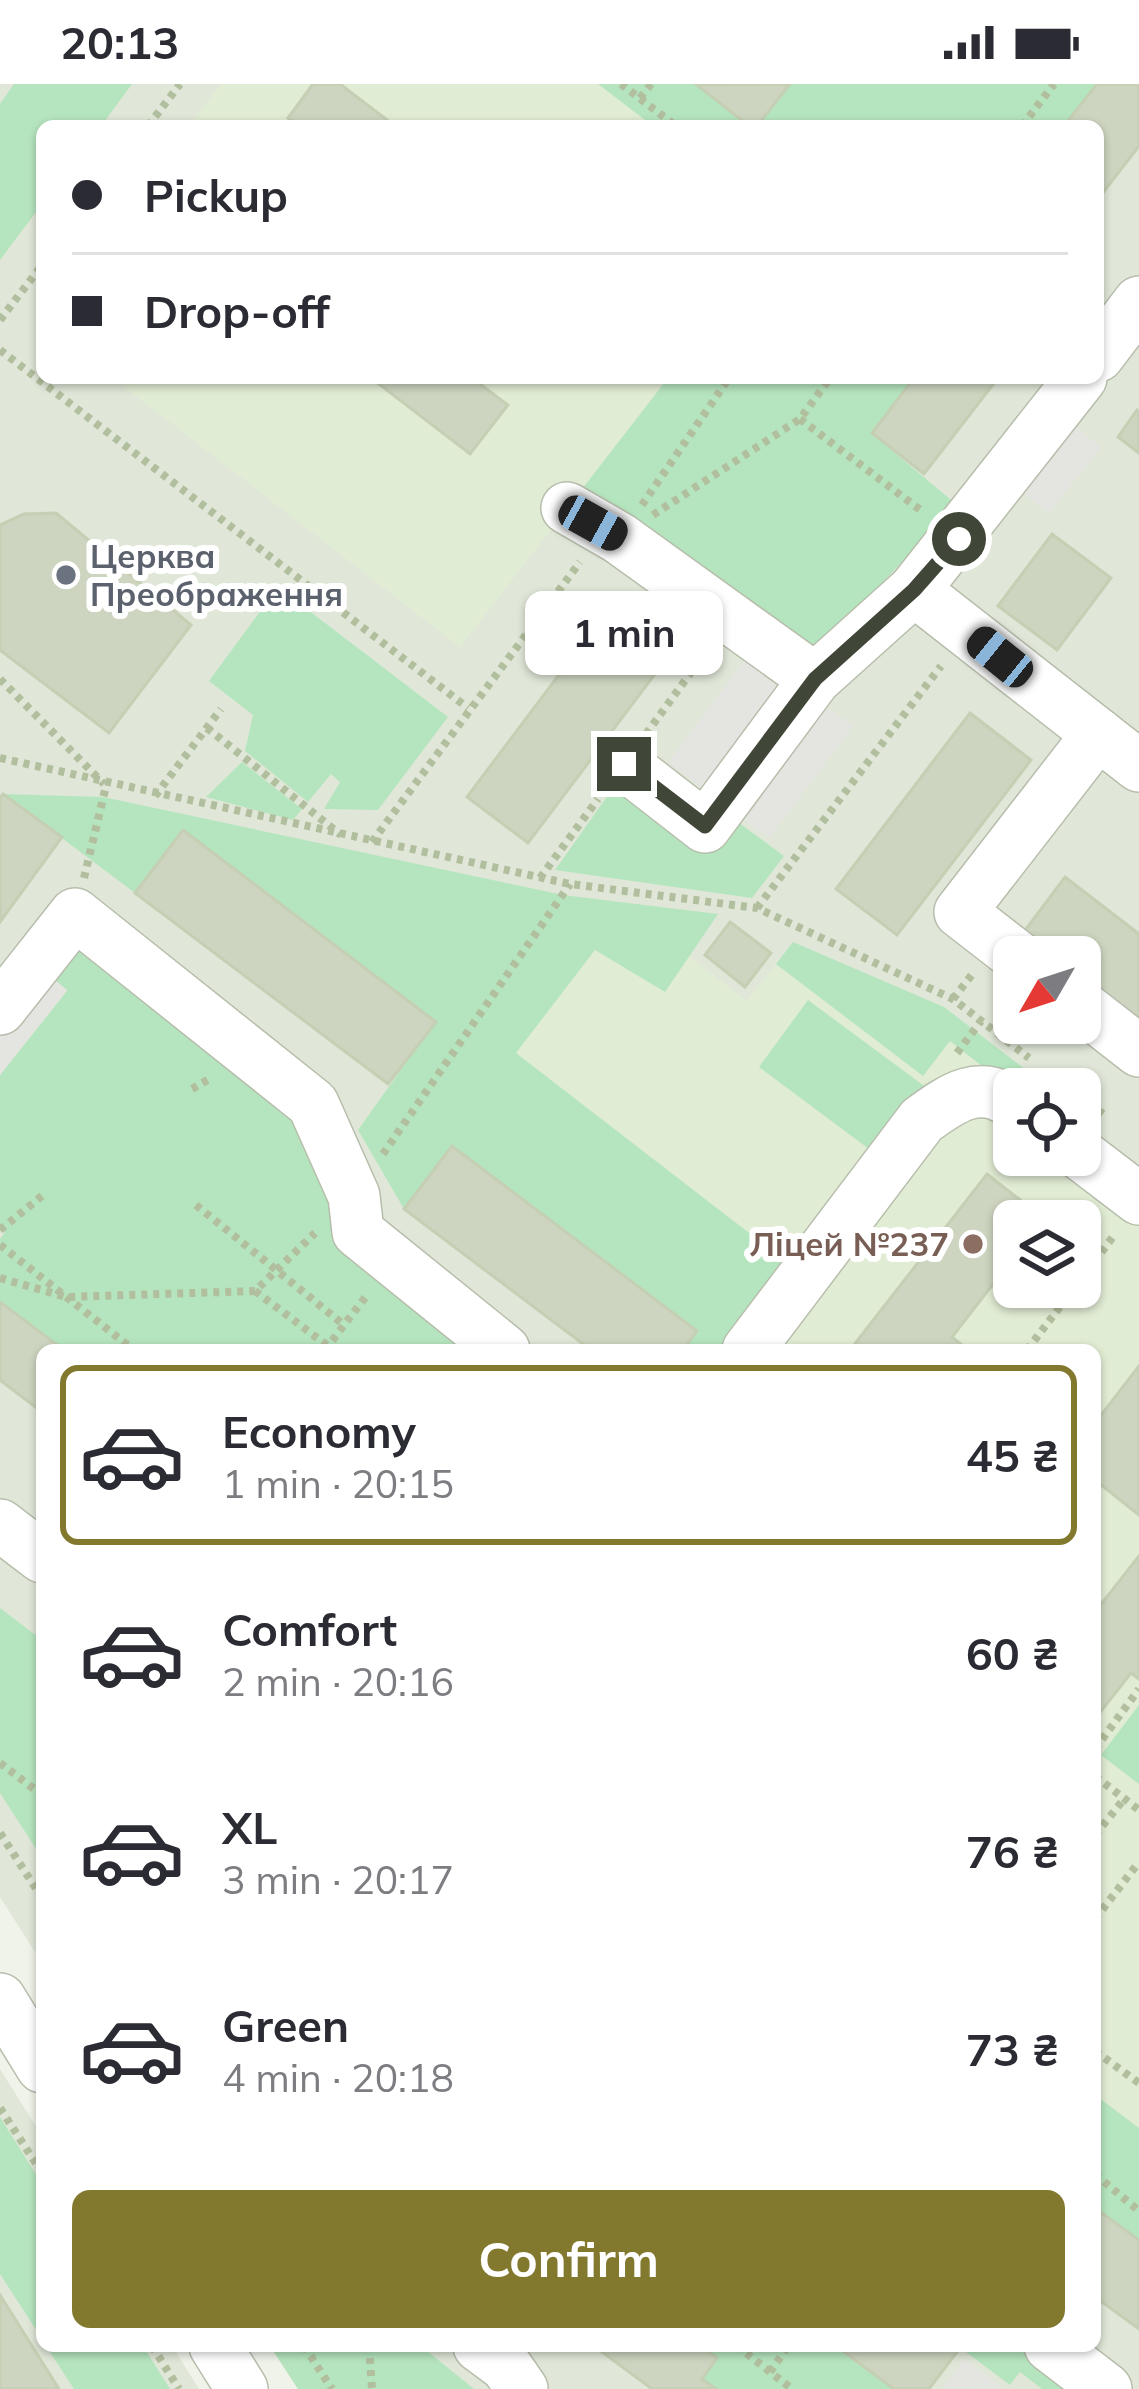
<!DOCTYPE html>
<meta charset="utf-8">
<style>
:root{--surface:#fff;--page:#f2f2f3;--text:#2b2b33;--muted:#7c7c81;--line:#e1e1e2;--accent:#82792e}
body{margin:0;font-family:Mulish,sans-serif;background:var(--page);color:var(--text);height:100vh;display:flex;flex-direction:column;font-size:45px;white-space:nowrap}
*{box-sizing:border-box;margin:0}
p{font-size:39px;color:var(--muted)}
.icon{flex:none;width:66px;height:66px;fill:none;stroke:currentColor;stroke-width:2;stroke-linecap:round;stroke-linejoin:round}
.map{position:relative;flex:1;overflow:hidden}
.panel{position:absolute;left:36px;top:1260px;width:1065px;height:1008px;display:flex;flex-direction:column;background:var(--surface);border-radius:18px;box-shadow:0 3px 9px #0004}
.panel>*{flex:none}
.hud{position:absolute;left:36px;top:36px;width:1068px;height:264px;border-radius:18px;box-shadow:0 3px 9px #0004;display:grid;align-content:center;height:264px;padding:0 36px;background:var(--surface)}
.needle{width:78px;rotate:231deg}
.buttons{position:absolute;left:993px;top:852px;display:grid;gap:24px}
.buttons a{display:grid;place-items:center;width:108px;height:108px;border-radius:18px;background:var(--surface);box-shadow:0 3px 9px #0004;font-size:60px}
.end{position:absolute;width:54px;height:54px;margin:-27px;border:15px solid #414738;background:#fff;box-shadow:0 0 0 6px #fff}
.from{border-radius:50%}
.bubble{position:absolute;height:84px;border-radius:18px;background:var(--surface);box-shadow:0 3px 9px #0004;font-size:39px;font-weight:700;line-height:84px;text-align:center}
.car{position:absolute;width:36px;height:72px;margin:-36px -18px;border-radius:15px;box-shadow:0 0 9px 3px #0007;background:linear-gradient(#222 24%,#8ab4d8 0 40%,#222 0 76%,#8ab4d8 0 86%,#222 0)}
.hud b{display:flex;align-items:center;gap:42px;height:114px;font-size:45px}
.hud b+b{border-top:3px solid var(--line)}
.hud i{width:30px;height:30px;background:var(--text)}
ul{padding:21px 0 0;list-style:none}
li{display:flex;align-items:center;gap:36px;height:180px;margin:0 24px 18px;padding:0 12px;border:6px solid transparent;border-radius:18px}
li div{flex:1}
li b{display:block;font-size:45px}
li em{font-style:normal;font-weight:700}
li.on{border-color:var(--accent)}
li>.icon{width:108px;height:108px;stroke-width:1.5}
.action{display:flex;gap:24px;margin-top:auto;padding:24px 36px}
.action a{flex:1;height:138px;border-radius:18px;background:var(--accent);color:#fff;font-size:48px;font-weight:700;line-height:138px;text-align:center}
.status{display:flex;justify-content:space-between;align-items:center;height:84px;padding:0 60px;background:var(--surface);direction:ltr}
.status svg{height:33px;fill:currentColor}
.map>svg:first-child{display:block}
.residential{fill:#e0e7d8;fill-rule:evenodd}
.education{fill:#e1ecd4;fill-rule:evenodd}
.green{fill:#b5e5be}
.parking{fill:#e4e5e0}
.building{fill:#cdd4bf;stroke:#c5cfb3;stroke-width:3}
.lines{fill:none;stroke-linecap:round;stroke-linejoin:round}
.minor-casing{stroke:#b7beac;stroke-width:54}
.path{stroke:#b2bf9e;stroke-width:8;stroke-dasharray:6 6;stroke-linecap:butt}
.minor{stroke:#fff;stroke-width:51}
.route{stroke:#414738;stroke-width:15}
.worship-dot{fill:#6b7280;stroke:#fff;stroke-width:4.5}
.education-dot{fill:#8d6e63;stroke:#fff;stroke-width:4.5}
.labels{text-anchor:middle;stroke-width:12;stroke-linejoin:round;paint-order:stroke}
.worship-label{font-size:33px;font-weight:bold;fill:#5b616d;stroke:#fff;text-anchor:start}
.education-label{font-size:33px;font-weight:bold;fill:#785e54;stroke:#fff;text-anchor:end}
</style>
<div class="status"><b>20:13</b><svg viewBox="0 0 49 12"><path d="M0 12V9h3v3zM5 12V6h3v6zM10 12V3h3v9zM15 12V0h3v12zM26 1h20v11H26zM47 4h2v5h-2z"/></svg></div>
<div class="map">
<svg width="1139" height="2305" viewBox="0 0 1139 2305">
<rect width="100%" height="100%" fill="#eff3e9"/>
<g class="residential">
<path d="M0,0H1139V2305H298L270,2262H1095V1266H42V1879L0,1813ZM42,42H1098V294H42ZM1014,873H1080V939H1014ZM1014,1005H1080V1071H1014ZM1014,1137H1080V1203H1014Z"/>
<polygon points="0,1985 42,2052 42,2262 172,2262 199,2305 0,2305"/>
</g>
<g class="education">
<polygon points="221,0 598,0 653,42 189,42"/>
<polygon points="113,294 668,294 460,563"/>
<path d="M584,849L671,859L747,917L776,880L923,991L950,957L1014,1006V1071H1080L1139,1102V2080L1095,2047V1266H722L787,1180L500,961ZM1014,1137H1080V1203H1014Z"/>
</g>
<g class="green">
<polygon points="14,0 132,0 101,42 42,42 42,120 0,176 0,20"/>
<polygon points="598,0 696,0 749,42 653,42"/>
<polygon points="790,0 1097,0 1064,42 757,42"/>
<polygon points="668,294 914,294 872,350 956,420 814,572 579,409"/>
<polygon points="278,503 448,633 378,726 324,725 340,698 331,690 308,718 245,667 253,631 209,597"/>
<polygon points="242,678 302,725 293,736 206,713"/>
<polygon points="623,690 727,730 784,772 752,814 555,786"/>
<polygon points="3,710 103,713 563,811 718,830 665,908 595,866 516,969 788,1179 722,1266 683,1266 697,1247 453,1062 404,1125 358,1046 435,938 135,809"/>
<polygon points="80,844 307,1026 346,1119 486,1266 64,1266 0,1218 0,1155 5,1148 0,1144 0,991 67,907 45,888"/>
<polygon points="793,858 944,923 1051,1005 1014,1007 950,957 923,992 776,880"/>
<polygon points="808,916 931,1007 881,1074 759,983"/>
<polygon points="0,1524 42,1556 42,1774 0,1709"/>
<polygon points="1139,1621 1139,1700 1101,1671"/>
<polygon points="1095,2011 1139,2044 1139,2156 1095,2124"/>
<polygon points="0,2033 42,2100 42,2255 0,2190"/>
<polygon points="46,2262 143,2262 170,2305 74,2305"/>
<polygon points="270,2262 421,2262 474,2305 298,2305"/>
<polygon points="701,2262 833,2262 893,2305 716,2305 702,2295 717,2274"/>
<polygon points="958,2262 1036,2262 1087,2305 1042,2305 1020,2288 1010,2301"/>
</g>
<g class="parking">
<polygon points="1065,334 1101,363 1049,429 1013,401"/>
<polygon points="752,567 788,594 705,706 668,679"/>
<polygon points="816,615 853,642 769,754 733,727"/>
<polygon points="36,880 67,906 0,991 0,925"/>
<polygon points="964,2275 1004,2305 943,2304"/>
</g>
<g class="building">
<polygon points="313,0 340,0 395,42 299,42 288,34"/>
<polygon points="790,0 757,42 749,42 697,1"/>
<polygon points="1097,0 1139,0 1139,62 1098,115 1098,42 1064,42"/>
<polygon points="371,294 472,294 508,321 470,370"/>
<polygon points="914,294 998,294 924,390 872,349"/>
<polygon points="1137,326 1139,328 1139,369 1118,353"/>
<polygon points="56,429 191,541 109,649 0,566 0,441 24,430"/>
<polygon points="1052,450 1111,494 1057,566 998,522"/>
<polygon points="600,536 661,582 528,759 467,713"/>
<polygon points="970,629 1031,676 897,851 836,805"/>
<polygon points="3,710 62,753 0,838 0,714"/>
<polygon points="183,746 436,938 388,1000 135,809"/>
<polygon points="1065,793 1139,850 1139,938 1080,893 1080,873 1054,873 1023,849"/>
<polygon points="730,838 771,869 745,903 705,871"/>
<polygon points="452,1062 697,1247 683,1266 591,1266 404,1125"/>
<polygon points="987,1090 1047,1137 1014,1137 1014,1188 1007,1182 952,1253 968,1266 850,1266"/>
<polygon points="0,1218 64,1266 42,1266 42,1328 0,1296"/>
<polygon points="1139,1282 1139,1431 1095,1396 1095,1339"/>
<polygon points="1139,1472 1139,1595 1131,1589 1095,1635 1095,1528"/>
<polygon points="1095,2124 1139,2156 1139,2245 1095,2213"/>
<polygon points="0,2211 59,2305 0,2305"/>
<polygon points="594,2262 701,2262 717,2274 702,2295 716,2305 652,2305"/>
<polygon points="836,2262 949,2262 957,2268 929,2305 894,2305"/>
</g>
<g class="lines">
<defs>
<g id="minor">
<polyline points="1098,272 1139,218"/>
<polyline points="1081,294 914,506 1139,682"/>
<polyline points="567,424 619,454 815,595"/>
<polyline points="624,680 705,743 815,595 914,506"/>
<polyline points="1018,873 960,828 1098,650"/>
<polyline points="1080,921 1139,967"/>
<polyline points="0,925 75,830 313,1020 354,1112 358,1148 504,1266"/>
<polyline points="1080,1070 1139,1115"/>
<path d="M748,1266L922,1036C952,1014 980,994 1014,1020"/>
<polyline points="0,1441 42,1473"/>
<polyline points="0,1915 42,1983"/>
<polyline points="215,2262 242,2305"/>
<polyline points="479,2262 506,2282 522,2305"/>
<polyline points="1050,2262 1106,2305"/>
</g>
</defs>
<use href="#minor" class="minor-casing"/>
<g class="path">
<polyline points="621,0 676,42"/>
<polyline points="640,14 651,0"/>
<polyline points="148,42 180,0"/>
<polyline points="1022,42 1054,0"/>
<polyline points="0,236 42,181"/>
<polyline points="0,266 468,624"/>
<polyline points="800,335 923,428"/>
<polyline points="642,421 729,294"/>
<polyline points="653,431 800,335 830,294"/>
<polyline points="0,595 104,700"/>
<polyline points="207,644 341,751"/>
<polyline points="646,650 708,565"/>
<polyline points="0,674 570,800 757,824 953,915 1029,974"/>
<polyline points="155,712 221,625"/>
<polyline points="372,758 580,478"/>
<polyline points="84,794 106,702"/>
<polyline points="540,794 598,715"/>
<polyline points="757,824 941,582"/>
<polyline points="953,915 974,888"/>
<polyline points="957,969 981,937"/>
<polyline points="1046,987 1069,1005"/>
<polyline points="192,1005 211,994"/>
<polyline points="1080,1013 1103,1030"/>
<polyline points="383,1070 570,800"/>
<polyline points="196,1121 344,1241"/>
<polyline points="0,1146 43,1111"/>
<polyline points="0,1161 134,1266"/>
<polyline points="0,1194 66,1213 255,1207 315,1149"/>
<polyline points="1080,1197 1115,1150"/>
<polyline points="255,1207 328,1262"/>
<polyline points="325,1266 367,1211"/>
<polyline points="1027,1266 1075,1203"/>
<polyline points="1095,1665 1139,1605"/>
<polyline points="0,1679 42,1711"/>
<polyline points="1095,1692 1139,1726"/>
<polyline points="0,1749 42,1814"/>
<polyline points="1095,1751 1124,1715"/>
<polyline points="1095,1835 1139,1778"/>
<polyline points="1095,1967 1139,1999"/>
<polyline points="0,2024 42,2089"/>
<polyline points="1095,2090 1139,2127"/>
<polyline points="152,2262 179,2305"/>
<polyline points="304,2262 332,2305"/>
<polyline points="369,2262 372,2305"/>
<polyline points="737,2262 792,2305"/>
<polyline points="770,2288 788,2262"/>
</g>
<use href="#minor" class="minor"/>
</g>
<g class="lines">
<polyline class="route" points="624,680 705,742 815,595 914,506 959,455"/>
</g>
<circle class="worship-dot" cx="66" cy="491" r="12"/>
<circle class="education-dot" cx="973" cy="1160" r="12"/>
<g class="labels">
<g class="worship-label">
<text x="90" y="484">Церква<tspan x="90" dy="38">Преображення</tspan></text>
</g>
<g class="education-label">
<text x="949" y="1172">Ліцей №237</text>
</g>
</g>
</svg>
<div class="buttons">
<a><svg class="needle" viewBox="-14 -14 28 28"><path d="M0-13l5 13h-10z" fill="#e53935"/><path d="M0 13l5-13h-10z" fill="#7c7c81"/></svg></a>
<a><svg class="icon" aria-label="locate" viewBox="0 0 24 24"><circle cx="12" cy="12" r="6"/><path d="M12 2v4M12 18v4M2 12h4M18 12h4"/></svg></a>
<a><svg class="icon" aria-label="layers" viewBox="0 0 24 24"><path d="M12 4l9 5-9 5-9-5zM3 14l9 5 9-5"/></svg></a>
</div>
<i class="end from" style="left:959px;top:455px"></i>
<i class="end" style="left:624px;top:680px"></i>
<div class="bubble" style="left:525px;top:507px;width:198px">1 min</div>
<i class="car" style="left:593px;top:439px;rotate:119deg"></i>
<i class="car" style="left:1000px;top:573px;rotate:309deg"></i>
<div class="hud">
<b><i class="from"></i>Pickup</b>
<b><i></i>Drop-off</b>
</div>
<section class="panel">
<ul>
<li class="on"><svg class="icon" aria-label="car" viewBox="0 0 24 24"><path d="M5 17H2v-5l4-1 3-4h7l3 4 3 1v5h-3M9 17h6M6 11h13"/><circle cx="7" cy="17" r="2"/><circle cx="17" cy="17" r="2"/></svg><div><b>Economy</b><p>1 min · 20:15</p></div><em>45 ₴</em></li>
<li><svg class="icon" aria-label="car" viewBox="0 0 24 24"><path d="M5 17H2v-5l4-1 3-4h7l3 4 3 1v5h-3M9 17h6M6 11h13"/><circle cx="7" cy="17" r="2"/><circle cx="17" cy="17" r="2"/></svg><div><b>Comfort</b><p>2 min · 20:16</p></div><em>60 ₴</em></li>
<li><svg class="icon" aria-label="car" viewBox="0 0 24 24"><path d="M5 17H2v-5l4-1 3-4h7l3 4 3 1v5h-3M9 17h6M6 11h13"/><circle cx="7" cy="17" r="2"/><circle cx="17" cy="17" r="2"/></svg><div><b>XL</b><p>3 min · 20:17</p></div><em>76 ₴</em></li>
<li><svg class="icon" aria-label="car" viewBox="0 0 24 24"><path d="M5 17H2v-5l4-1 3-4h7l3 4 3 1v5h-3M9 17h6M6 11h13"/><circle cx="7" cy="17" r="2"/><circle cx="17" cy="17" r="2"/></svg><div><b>Green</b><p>4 min · 20:18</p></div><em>73 ₴</em></li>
</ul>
<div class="action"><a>Confirm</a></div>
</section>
</div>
